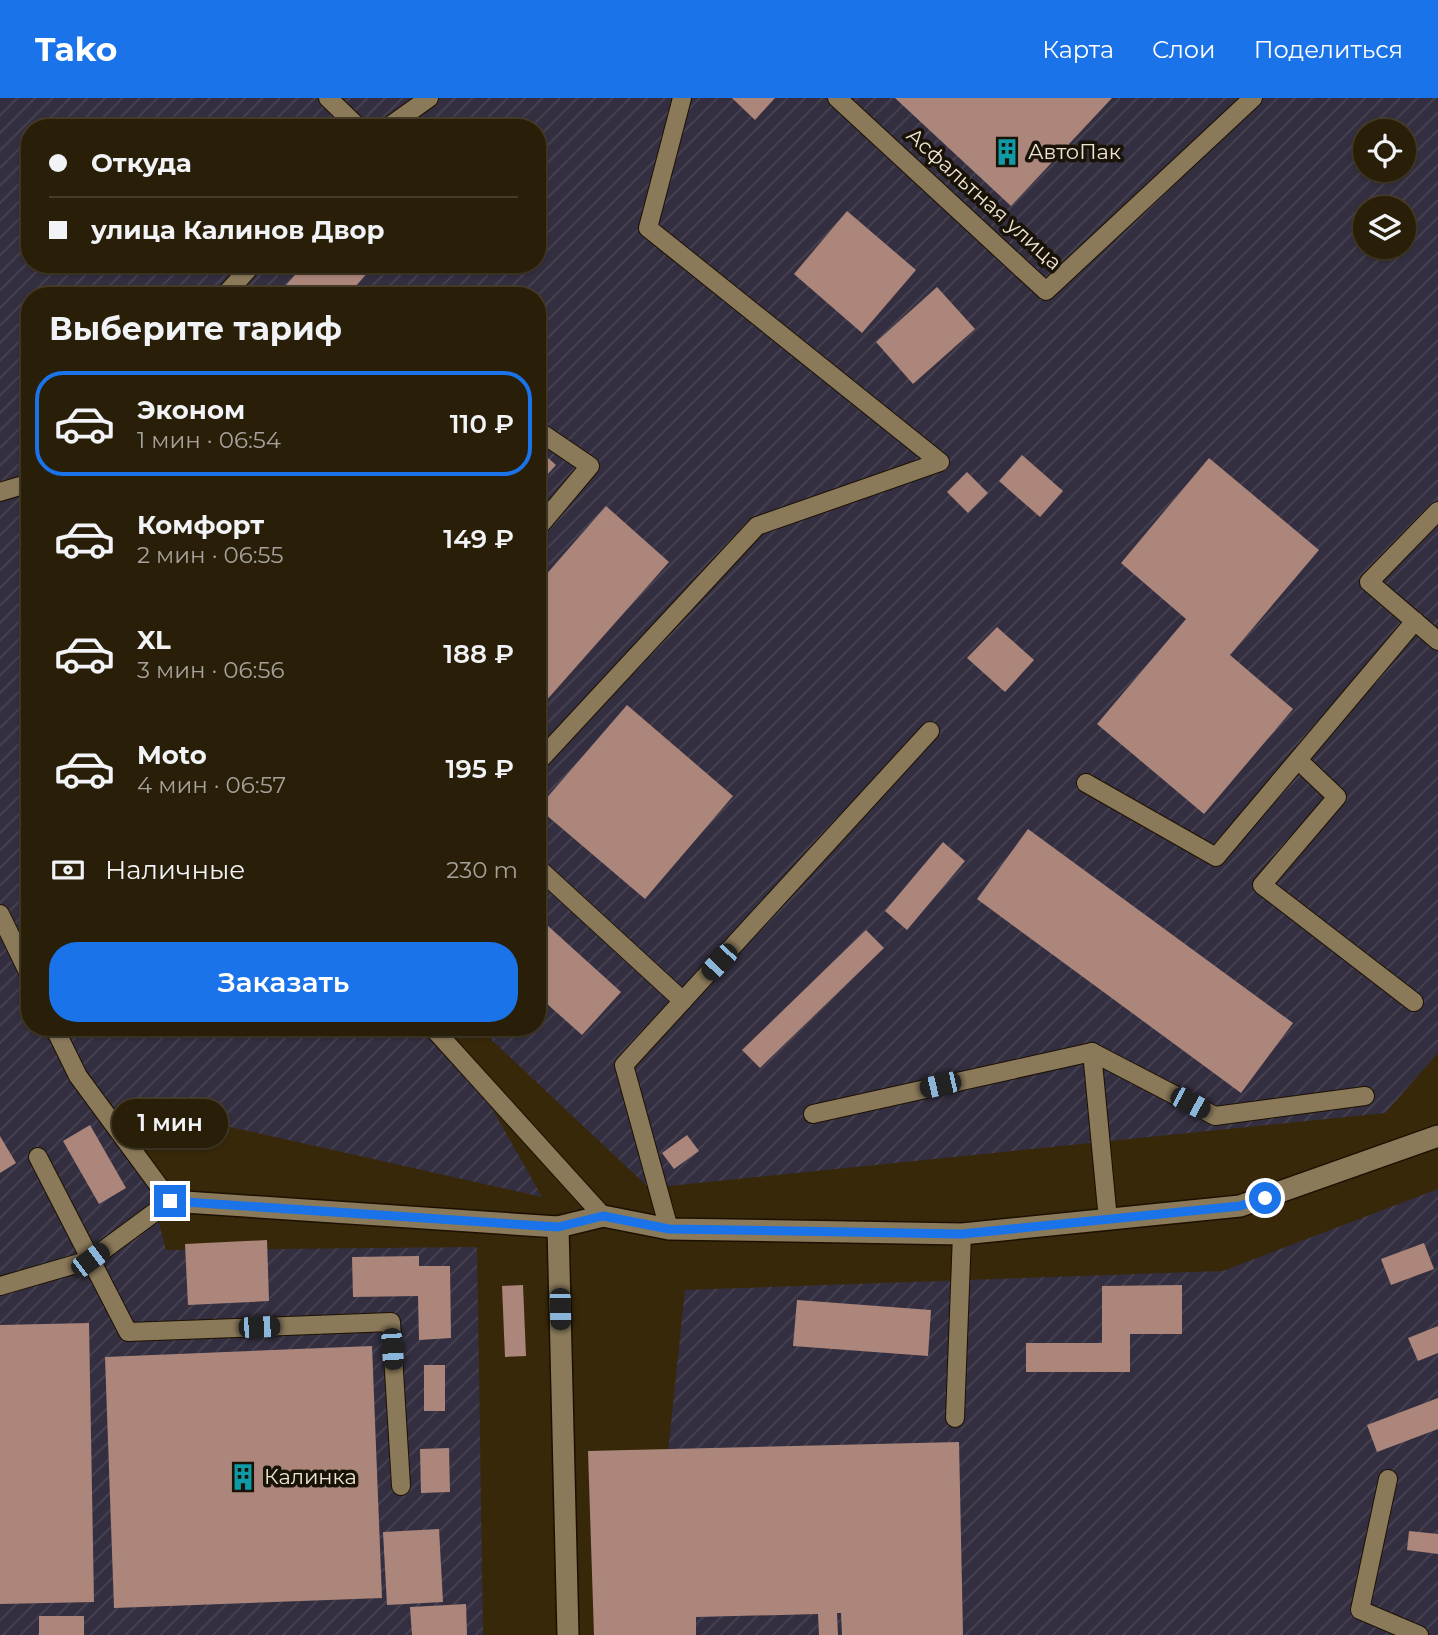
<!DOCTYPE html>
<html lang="ru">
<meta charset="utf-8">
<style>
:root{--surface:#291e08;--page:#352b16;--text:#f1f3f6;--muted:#a5a29c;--line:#453c29;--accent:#1a73e8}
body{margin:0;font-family:Montserrat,sans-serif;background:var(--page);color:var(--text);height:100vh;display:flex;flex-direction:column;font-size:26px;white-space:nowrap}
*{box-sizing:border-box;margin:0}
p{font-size:23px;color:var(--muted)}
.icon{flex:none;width:38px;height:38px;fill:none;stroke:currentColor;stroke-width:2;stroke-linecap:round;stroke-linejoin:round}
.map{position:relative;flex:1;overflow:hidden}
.sheet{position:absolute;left:21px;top:189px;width:525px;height:749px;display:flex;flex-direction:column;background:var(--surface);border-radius:28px;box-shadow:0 2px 5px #0004,0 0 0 2px var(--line)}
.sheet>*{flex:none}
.guide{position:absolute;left:21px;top:21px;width:525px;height:154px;border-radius:28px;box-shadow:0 2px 5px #0004,0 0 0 2px var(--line);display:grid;align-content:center;height:154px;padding:0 28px;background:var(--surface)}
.buttons{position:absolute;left:1353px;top:21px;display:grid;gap:14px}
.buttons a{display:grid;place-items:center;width:63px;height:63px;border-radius:50%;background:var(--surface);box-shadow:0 2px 5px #0004,0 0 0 2px var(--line);font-size:35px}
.end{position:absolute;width:32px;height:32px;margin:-16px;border:9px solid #1a73e8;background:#fff;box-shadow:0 0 0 4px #fff}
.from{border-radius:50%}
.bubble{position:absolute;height:49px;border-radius:24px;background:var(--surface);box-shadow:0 2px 5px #0004,0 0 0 2px var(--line);font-size:23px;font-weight:600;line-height:49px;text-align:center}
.car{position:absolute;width:21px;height:42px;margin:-21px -10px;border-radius:9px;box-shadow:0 0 5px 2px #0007;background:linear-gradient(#222 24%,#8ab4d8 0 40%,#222 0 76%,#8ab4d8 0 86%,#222 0)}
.guide b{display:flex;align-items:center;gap:24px;height:66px;font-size:26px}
.guide b+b{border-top:2px solid var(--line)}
.guide i{width:18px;height:18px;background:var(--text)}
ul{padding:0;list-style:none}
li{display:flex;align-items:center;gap:21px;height:105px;margin:0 14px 10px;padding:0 14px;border:4px solid transparent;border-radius:28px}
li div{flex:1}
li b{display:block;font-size:26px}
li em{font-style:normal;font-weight:600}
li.current{border-color:var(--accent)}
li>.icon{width:63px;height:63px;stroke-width:1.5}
h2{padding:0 28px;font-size:32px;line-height:84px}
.pay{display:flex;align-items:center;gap:18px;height:77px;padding:0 28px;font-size:26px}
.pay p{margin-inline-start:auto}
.action{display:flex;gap:14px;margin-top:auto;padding:14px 28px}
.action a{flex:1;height:80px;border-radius:28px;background:var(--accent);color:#fff;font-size:28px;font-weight:600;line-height:80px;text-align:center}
header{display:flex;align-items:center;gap:42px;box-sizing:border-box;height:98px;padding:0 35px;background:var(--accent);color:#fff}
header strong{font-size:33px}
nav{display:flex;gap:38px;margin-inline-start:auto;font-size:24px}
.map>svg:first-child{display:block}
.industrial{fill:url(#industrial-furrows);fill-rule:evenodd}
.building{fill:#ac867b}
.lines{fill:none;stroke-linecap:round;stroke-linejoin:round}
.service-casing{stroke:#1c1100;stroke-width:20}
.minor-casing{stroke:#1c1100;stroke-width:24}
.service{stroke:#8b7a5a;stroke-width:18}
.minor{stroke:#8b7a5a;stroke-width:21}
.route{stroke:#1a73e8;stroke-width:9}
.labels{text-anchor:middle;stroke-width:7;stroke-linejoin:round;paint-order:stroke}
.poi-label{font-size:21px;fill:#eee4d3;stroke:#191206;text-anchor:start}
.street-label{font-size:21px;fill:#eee4d3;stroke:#191206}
</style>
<header>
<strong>Tako</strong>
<nav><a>Карта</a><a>Слои</a><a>Поделиться</a></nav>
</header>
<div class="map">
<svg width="1438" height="1537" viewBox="0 0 1438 1537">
<defs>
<pattern id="industrial-furrows" width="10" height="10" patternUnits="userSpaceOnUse" patternTransform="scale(1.75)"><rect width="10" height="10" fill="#342f40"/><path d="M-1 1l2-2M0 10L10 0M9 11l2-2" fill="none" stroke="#484352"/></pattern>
</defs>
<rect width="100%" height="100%" fill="#37280a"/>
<g class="industrial">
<path d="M0,0H1438V955L1385,1015L649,1090L478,929H537V198H30V929H446L542,1099L128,1006L166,1152L477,1149L483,1537H0ZM30,30H537V166H30ZM1365,33H1404V72H1365ZM1365,110H1404V149H1365Z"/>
<polygon points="1438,1091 1438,1537 649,1537 685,1192 1223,1173"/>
</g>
<g class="building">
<polygon points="732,0 775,0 755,22"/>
<polygon points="895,0 1112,0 1011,108"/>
<polygon points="847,113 916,172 862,235 794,176"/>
<polygon points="305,166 375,166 347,198 276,198"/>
<polygon points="937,189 975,231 913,286 876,244"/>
<polygon points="537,350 556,367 537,388"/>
<polygon points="1022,357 1063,393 1040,419 999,383"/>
<polygon points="1209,360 1319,452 1230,557 1293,611 1204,716 1097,626 1186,521 1121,465"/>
<polygon points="967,374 988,395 968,415 947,394"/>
<polygon points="606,408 669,464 537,613 537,487"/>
<polygon points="997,529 1034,562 1005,594 967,560"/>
<polygon points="627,607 733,698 645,801 538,710"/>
<polygon points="1028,731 1293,925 1241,995 977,801"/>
<polygon points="943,744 965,763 907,832 885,813"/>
<polygon points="537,818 621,894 582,937 537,897"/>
<polygon points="866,832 884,850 760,970 742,952"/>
<polygon points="90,1027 126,1090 99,1106 63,1043"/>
<polygon points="687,1037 699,1053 674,1071 662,1055"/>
<polygon points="0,1038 16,1065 0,1075"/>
<polygon points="267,1142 269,1203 188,1207 185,1146"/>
<polygon points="1424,1145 1434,1171 1391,1187 1381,1161"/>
<polygon points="419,1158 419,1168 450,1168 451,1240 419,1242 418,1198 353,1199 352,1159"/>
<polygon points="523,1187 526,1258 505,1259 502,1188"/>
<polygon points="1182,1187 1182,1236 1130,1236 1130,1274 1026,1274 1026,1245 1102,1245 1102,1188"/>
<polygon points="797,1202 931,1212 928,1258 793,1248"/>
<polygon points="89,1225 94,1504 0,1506 0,1227"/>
<polygon points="1438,1228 1438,1255 1418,1263 1408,1240"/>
<polygon points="372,1248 382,1500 114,1510 105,1259"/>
<rect x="424" y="1267" width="21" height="46"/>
<polygon points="1438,1300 1438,1331 1377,1354 1367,1327"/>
<polygon points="959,1344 963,1537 842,1537 841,1515 837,1515 838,1537 819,1537 818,1516 696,1519 696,1537 594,1537 588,1353"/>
<polygon points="449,1350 450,1394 421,1395 420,1351"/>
<polygon points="439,1431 443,1504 387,1507 383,1434"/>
<polygon points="1409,1433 1438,1436 1438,1456 1407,1452"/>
<polygon points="466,1506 467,1537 412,1537 410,1509"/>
<rect x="39" y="1518" width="45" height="19"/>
</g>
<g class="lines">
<defs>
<g id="service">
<polyline points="328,0 359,30"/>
<polyline points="837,0 1046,193 1253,0"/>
<polyline points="387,30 429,0"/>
<polyline points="224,198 253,166"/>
<polyline points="537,332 590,368 537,431"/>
<polyline points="0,394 30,385"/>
<polyline points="1438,413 1369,484 1438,543"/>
<polyline points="1298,662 1337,699 1262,787 1414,904"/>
<polyline points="537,665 757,428 940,364 648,130 682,0"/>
<polyline points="1086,685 1216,759 1415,523"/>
<polyline points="537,769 683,903"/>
<polyline points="0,816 30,878"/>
<polyline points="432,929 603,1118"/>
<polyline points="1092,954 1108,1122"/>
<polyline points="813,1016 1092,954 1215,1018 1365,998"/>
<polyline points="38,1059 128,1234 391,1224 401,1388"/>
<polyline points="669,1131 624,967 930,633"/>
<polyline points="0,1188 90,1162 170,1103 78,978 54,929"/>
<polyline points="955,1320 962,1136"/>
<polyline points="1388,1381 1360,1512 1419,1537"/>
</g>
<g id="minor">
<polyline points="170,1103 558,1129"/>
<polyline points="568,1537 558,1129 603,1118 669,1131 962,1136 1240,1108 1438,1038"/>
</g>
</defs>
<use href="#service" class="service-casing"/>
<use href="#minor" class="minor-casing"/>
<use href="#service" class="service"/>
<use href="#minor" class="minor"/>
</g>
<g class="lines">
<polyline class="route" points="170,1103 558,1129 603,1118 669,1131 962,1136 1240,1108 1265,1100"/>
</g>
<defs>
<symbol id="building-bare" viewBox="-9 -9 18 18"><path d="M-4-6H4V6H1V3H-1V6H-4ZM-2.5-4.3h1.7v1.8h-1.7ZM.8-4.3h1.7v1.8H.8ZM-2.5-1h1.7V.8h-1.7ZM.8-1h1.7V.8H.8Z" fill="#0f9aa8" stroke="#191206" stroke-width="2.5" paint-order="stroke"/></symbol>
</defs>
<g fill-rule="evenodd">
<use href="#building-bare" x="988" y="35" width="38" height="38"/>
<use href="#building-bare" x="224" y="1360" width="38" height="38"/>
</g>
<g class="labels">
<g class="poi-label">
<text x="1028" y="61">АвтоПак</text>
<text x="264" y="1386">Калинка</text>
</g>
<g class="street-label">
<text transform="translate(984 101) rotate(42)" y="7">Асфальтная улица</text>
</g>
</g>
</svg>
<div class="buttons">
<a><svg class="icon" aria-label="locate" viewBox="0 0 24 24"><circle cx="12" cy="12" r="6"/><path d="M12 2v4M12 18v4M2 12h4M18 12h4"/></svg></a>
<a><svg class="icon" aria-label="layers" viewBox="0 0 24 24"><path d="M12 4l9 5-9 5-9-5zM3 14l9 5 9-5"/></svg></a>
</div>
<i class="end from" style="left:1265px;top:1100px"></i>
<i class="end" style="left:170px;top:1103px"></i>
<div class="bubble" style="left:112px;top:1001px;width:116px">1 мин</div>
<i class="car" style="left:719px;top:864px;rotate:223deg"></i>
<i class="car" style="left:940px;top:987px;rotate:257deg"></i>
<i class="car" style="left:1190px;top:1005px;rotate:118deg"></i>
<i class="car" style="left:90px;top:1162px;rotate:53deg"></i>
<i class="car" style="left:560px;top:1211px;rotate:179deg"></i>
<i class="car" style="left:259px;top:1229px;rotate:88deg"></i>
<i class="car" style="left:392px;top:1251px;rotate:176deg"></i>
<div class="guide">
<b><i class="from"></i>Откуда</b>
<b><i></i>улица Калинов Двор</b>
</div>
<section class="sheet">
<h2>Выберите тариф</h2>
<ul>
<li class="current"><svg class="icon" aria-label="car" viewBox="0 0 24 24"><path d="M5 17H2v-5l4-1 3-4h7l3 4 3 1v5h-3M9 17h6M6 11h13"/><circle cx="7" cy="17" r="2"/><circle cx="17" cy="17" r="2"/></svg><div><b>Эконом</b><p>1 мин · 06:54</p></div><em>110 ₽</em></li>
<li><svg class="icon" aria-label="car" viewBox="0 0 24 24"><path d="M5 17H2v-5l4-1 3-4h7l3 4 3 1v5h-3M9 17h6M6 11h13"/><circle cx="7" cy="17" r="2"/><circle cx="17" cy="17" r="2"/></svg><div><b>Комфорт</b><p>2 мин · 06:55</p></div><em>149 ₽</em></li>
<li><svg class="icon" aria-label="car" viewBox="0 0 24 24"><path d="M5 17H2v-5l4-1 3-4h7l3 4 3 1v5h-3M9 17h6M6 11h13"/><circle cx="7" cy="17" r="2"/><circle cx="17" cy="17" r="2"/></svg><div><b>XL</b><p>3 мин · 06:56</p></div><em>188 ₽</em></li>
<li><svg class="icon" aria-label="car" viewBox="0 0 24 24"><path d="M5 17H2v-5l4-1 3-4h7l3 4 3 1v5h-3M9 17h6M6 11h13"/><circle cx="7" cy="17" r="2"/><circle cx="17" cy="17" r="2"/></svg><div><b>Moto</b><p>4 мин · 06:57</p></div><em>195 ₽</em></li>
</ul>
<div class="pay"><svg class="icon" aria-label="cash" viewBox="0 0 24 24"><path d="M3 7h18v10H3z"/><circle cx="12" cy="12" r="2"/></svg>Наличные<p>230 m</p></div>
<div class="action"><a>Заказать</a></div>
</section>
</div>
